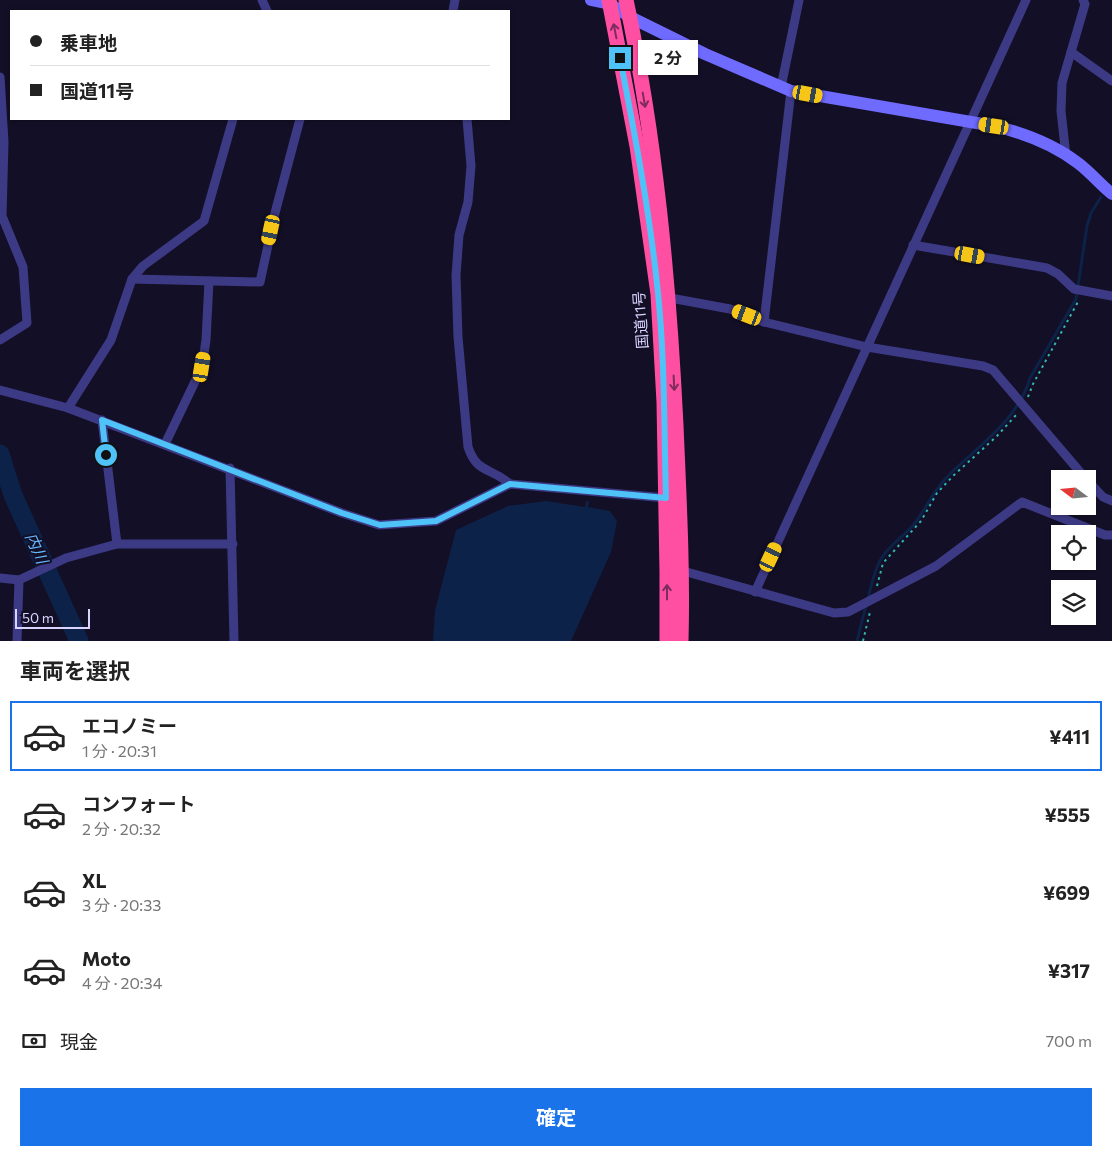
<!DOCTYPE html>
<html lang="ja">
<meta charset="utf-8">
<style>
:root{--surface:#fff;--page:#f2f2f2;--text:#222;--muted:#767676;--line:#e0e0e0;--accent:#1a73e8}
body{margin:0;font-family:Commissioner,"Noto Sans JP",sans-serif;background:var(--page);color:var(--text);height:100vh;display:flex;flex-direction:column;font-size:19px;white-space:nowrap}
*{box-sizing:border-box;margin:0}
p{font-size:16px;color:var(--muted)}
.icon{flex:none;width:28px;height:28px;fill:none;stroke:currentColor;stroke-width:2;stroke-linecap:round;stroke-linejoin:round}
.map{position:relative;height:641px;overflow:hidden}
.details{display:flex;flex-direction:column;background:var(--surface);flex:1}
.details>*{flex:none}
.banner{position:absolute;left:10px;top:10px;width:500px;height:110px;border-radius:0px;box-shadow:0 1px 4px #0004;display:grid;align-content:center;height:110px;padding:0 20px;background:var(--surface)}
.needle{width:32px;rotate:286deg}
.tools{position:absolute;left:1051px;top:470px;display:grid;gap:10px}
.tools a{display:grid;place-items:center;width:45px;height:45px;border-radius:0px;background:var(--surface);box-shadow:0 1px 4px #0004;font-size:25px}
.scale{position:absolute;left:15px;bottom:12px;width:75px;box-sizing:border-box;padding-left:5px;border:2px solid #d9d4ff;border-top:0;font-size:14px;line-height:18px;white-space:nowrap;color:#d9d4ff;-webkit-text-stroke:4px #130f26;paint-order:stroke}
.end{position:absolute;width:22px;height:22px;margin:-11px;border:6px solid #4fc3f7;background:#111;box-shadow:0 0 0 2px #111}
.from{border-radius:50%}
.bubble{position:absolute;height:35px;border-radius:0px;background:var(--surface);box-shadow:0 1px 4px #0004;font-size:16px;font-weight:700;line-height:35px;text-align:center}
.car{position:absolute;width:15px;height:30px;margin:-15px -8px;border-radius:6px;box-shadow:0 0 4px 1px #0007;background:linear-gradient(#f5c518 24%,#345 0 40%,#f5c518 0 76%,#345 0 86%,#f5c518 0)}
.banner b{display:flex;align-items:center;gap:18px;height:48px;font-size:19px}
.banner b+b{border-top:1px solid var(--line)}
.banner i{width:12px;height:12px;background:var(--text)}
ul{padding:0;list-style:none}
li{display:flex;align-items:center;gap:15px;height:70px;margin:0 10px 8px;padding:0 10px;border:2px solid transparent;border-radius:0px}
li div{flex:1}
li b{display:block;font-size:19px}
li em{font-style:normal;font-weight:700}
li.active{border-color:var(--accent)}
li>.icon{width:45px;height:45px;stroke-width:1.5}
h2{padding:0 20px;font-size:22px;line-height:60px}
.pay{display:flex;align-items:center;gap:12px;height:55px;padding:0 20px;font-size:19px}
.pay p{margin-inline-start:auto}
.button{display:flex;gap:10px;margin-top:auto;padding:10px 20px}
.button a{flex:1;height:58px;border-radius:0px;background:var(--accent);color:#fff;font-size:20px;font-weight:700;line-height:58px;text-align:center}
.map>svg:first-child{display:block}
.water{fill:#0c2248}
.lines{fill:none;stroke-linecap:round;stroke-linejoin:round}
.stream{stroke:#0c2248;stroke-width:3}
.river{stroke:#0c2248;stroke-width:19}
.path{stroke:#2fb8b0;stroke-width:2;stroke-dasharray:2.5 4;stroke-linecap:butt}
.street{stroke:#3d3a85;stroke-width:9}
.secondary{stroke:#6f6bff;stroke-width:12}
.highway{stroke:#ff4fa3;stroke-width:15}
.oneway{stroke:#7d2c5e}
.route{stroke:#4fc3f7;stroke-width:6}
.labels{text-anchor:middle;stroke-width:4;stroke-linejoin:round;paint-order:stroke}
.street-label{font-size:15px;fill:#d9d4ff;stroke:#130f26}
.water-label{font-size:16px;font-style:italic;fill:#62b6ff;stroke:#130f26}
</style>
<div class="map">
<svg width="1112" height="641" viewBox="0 0 1112 641">
<rect width="100%" height="100%" fill="#130f26"/>
<polygon class="water" points="546,501 585,507 586,501 589,501 588,507 610,511 617,521 611,552 571,641 433,641 435,610 456,530 508,506"/>
<g class="lines">
<g class="stream">
<path d="M868,599C871,587 874,570 881,559C889,545 905,536 915,523C928,505 936,486 953,471C981,444 1019,418 1030,378L1076,299L1087,226L1091,213L1101,197"/>
<polyline points="857,641 866,605"/>
</g>
<polyline class="river" points="0,454 13,495 79,641"/>
<g class="path">
<polyline points="1028,397 1033,384 1079,300"/>
<polyline points="877,586 883,563 921,521 937,493 954,475 997,436 1017,414"/>
<polyline points="863,641 870,612"/>
</g>
<g class="street">
<polyline points="262,0 267,11"/>
<polyline points="453,11 455,0"/>
<polyline points="1071,52 1112,81"/>
<polyline points="0,77 4,142 2,216 23,267 27,323 0,340"/>
<polyline points="781,87 799,0"/>
<path d="M467,119L471,166L468,202L459,235L456,275L458,337L468,447C477,474 491,467 510,484"/>
<polyline points="1066,156 1061,111 1062,83 1085,4 1083,0"/>
<polyline points="913,245 1047,268 1058,274 1074,289 1112,296"/>
<polyline points="132,279 260,282 275,213 300,119"/>
<polyline points="665,297 730,309 764,322 867,347 983,366 993,370 1086,479"/>
<polyline points="764,322 791,91"/>
<polyline points="0,390 68,408 342,513 379,525 436,521 510,484 666,498"/>
<polyline points="68,408 111,340 132,279 143,266 204,221 233,119"/>
<polyline points="102,420 117,544"/>
<polyline points="165,444 202,367 206,340 209,281"/>
<polyline points="230,468 234,641"/>
<polyline points="1088,481 1103,497 1112,501"/>
<polyline points="678,571 683,571 834,613 848,612 936,566 1022,502 1105,535 1112,535"/>
<polyline points="0,578 19,580 66,558 117,544 233,544"/>
<polyline points="755,592 1026,0"/>
<polyline points="17,641 19,580"/>
</g>
<path class="secondary" d="M591,0L610,4L630,17L705,54L791,91L994,126C1024,133 1053,144 1078,163C1090,172 1100,184 1112,194"/>
<g class="highway">
<polyline points="609,0 637,146 658,294 664,402 667,572 667,641"/>
<path d="M626,0C656,139 669,283 676,425C679,497 683,569 681,641"/>
</g>
</g>
<defs><path id="oneway-shaft" d="M-6 0H5M1.5-3L5.5 0L1.5 3" fill="none" stroke-width="1.6" stroke-linecap="round" stroke-linejoin="round" transform="scale(1.25)"/></defs>
<g class="oneway">
<use href="#oneway-shaft" transform="translate(615 31) rotate(-101)"/>
<use href="#oneway-shaft" transform="translate(644 100) rotate(80)"/>
<use href="#oneway-shaft" transform="translate(674 383) rotate(87)"/>
<use href="#oneway-shaft" transform="translate(667 592) rotate(-90)"/>
</g>
<g class="lines">
<path class="route" d="M106,455L102,420L342,513L380,525L436,521L510,484L666,498C664,430 665,361 658,293C650,214 635,135 620,58"/>
</g>
<g class="labels">
<g class="street-label">
<text transform="translate(641 320) rotate(-94)" y="5">国道11号</text>
</g>
<g class="water-label">
<text transform="translate(37 548) rotate(66)" y="6">内川</text>
</g>
</g>
</svg>
<div class="tools">
<a><svg class="needle" viewBox="-14 -14 28 28"><path d="M0-13l5 13h-10z" fill="#e53935"/><path d="M0 13l5-13h-10z" fill="#767676"/></svg></a>
<a><svg class="icon" aria-label="locate" viewBox="0 0 24 24"><circle cx="12" cy="12" r="6"/><path d="M12 2v4M12 18v4M2 12h4M18 12h4"/></svg></a>
<a><svg class="icon" aria-label="layers" viewBox="0 0 24 24"><path d="M12 4l9 5-9 5-9-5zM3 14l9 5 9-5"/></svg></a>
</div>
<div class="scale">50 m</div>
<i class="end from" style="left:106px;top:455px"></i>
<i class="end" style="left:620px;top:58px"></i>
<div class="bubble" style="left:638px;top:40px;width:60px">2 分</div>
<i class="car" style="left:808px;top:94px;rotate:100deg"></i>
<i class="car" style="left:994px;top:126px;rotate:279deg"></i>
<i class="car" style="left:271px;top:230px;rotate:192deg"></i>
<i class="car" style="left:970px;top:255px;rotate:100deg"></i>
<i class="car" style="left:747px;top:315px;rotate:291deg"></i>
<i class="car" style="left:202px;top:367px;rotate:9deg"></i>
<i class="car" style="left:771px;top:557px;rotate:25deg"></i>
<div class="banner">
<b><i class="from"></i>乗車地</b>
<b><i></i>国道11号</b>
</div>
</div>
<section class="details">
<h2>車両を選択</h2>
<ul>
<li class="active"><svg class="icon" aria-label="car" viewBox="0 0 24 24"><path d="M5 17H2v-5l4-1 3-4h7l3 4 3 1v5h-3M9 17h6M6 11h13"/><circle cx="7" cy="17" r="2"/><circle cx="17" cy="17" r="2"/></svg><div><b>エコノミー</b><p>1 分 · 20:31</p></div><em>¥411</em></li>
<li><svg class="icon" aria-label="car" viewBox="0 0 24 24"><path d="M5 17H2v-5l4-1 3-4h7l3 4 3 1v5h-3M9 17h6M6 11h13"/><circle cx="7" cy="17" r="2"/><circle cx="17" cy="17" r="2"/></svg><div><b>コンフォート</b><p>2 分 · 20:32</p></div><em>¥555</em></li>
<li><svg class="icon" aria-label="car" viewBox="0 0 24 24"><path d="M5 17H2v-5l4-1 3-4h7l3 4 3 1v5h-3M9 17h6M6 11h13"/><circle cx="7" cy="17" r="2"/><circle cx="17" cy="17" r="2"/></svg><div><b>XL</b><p>3 分 · 20:33</p></div><em>¥699</em></li>
<li><svg class="icon" aria-label="car" viewBox="0 0 24 24"><path d="M5 17H2v-5l4-1 3-4h7l3 4 3 1v5h-3M9 17h6M6 11h13"/><circle cx="7" cy="17" r="2"/><circle cx="17" cy="17" r="2"/></svg><div><b>Moto</b><p>4 分 · 20:34</p></div><em>¥317</em></li>
</ul>
<div class="pay"><svg class="icon" aria-label="cash" viewBox="0 0 24 24"><path d="M3 7h18v10H3z"/><circle cx="12" cy="12" r="2"/></svg>現金<p>700 m</p></div>
<div class="button"><a>確定</a></div>
</section>
